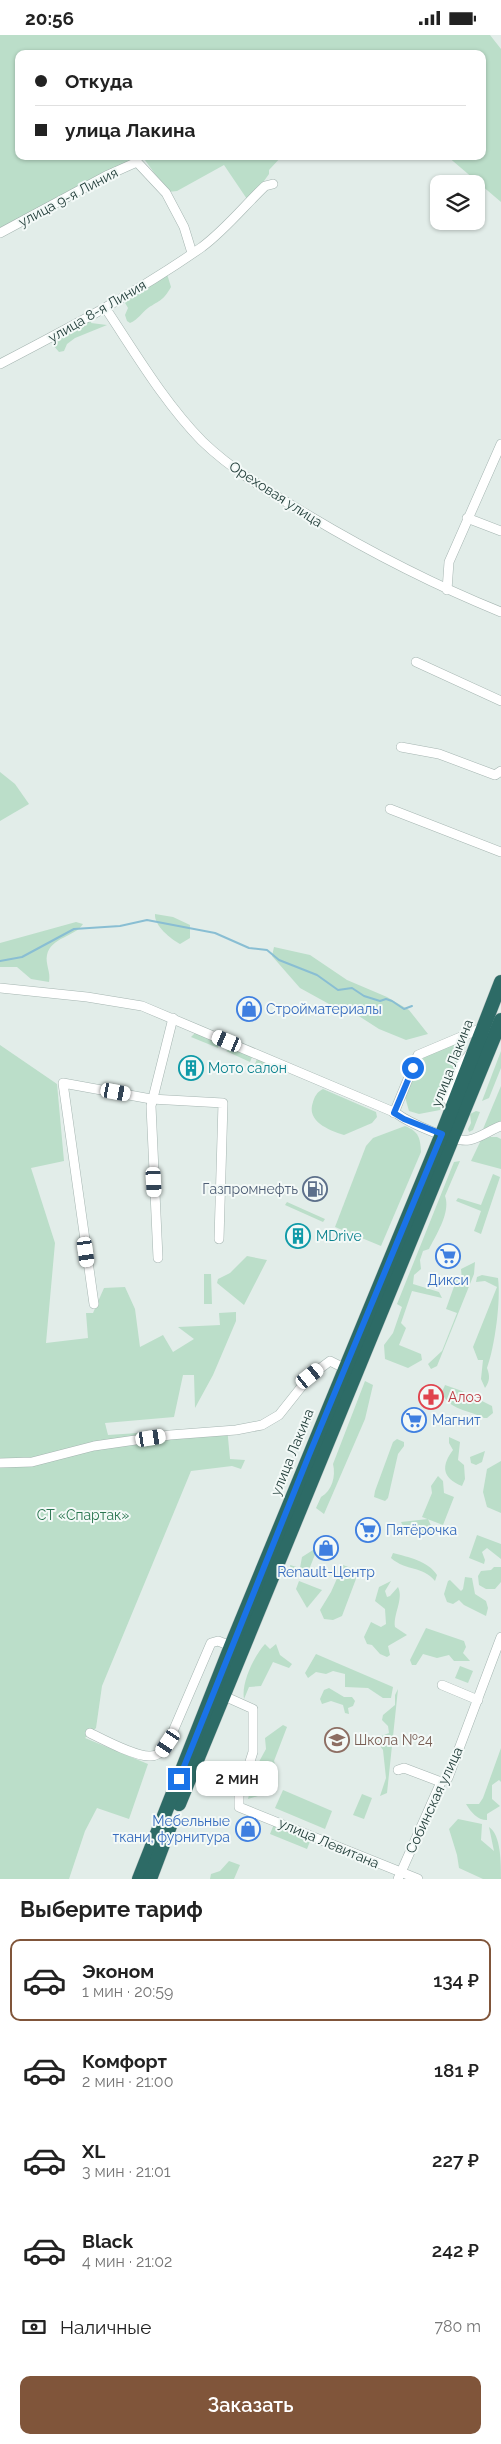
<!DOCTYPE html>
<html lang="ru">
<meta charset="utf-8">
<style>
:root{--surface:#fff;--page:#f6f6f6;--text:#222;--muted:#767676;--line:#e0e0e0;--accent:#80553a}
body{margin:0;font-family:Raleway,sans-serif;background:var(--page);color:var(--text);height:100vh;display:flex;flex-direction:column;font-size:19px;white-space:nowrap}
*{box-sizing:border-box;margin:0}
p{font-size:16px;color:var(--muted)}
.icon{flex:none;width:28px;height:28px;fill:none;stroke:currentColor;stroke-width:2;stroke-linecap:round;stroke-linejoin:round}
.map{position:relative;height:1844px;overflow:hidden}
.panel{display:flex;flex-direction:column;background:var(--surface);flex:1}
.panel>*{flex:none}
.banner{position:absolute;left:15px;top:15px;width:471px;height:110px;border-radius:10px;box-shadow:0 1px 4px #0004;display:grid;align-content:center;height:110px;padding:0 20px;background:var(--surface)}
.buttons{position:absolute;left:430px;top:140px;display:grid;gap:10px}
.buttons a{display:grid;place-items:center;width:55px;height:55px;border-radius:10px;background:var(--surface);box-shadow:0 1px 4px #0004;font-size:25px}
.end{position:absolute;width:22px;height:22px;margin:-11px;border:6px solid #1a73e8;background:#fff;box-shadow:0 0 0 2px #fff}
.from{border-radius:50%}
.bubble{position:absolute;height:35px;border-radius:10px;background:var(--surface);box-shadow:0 1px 4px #0004;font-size:16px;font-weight:600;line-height:35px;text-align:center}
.car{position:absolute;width:15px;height:30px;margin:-15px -8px;border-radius:6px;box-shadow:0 0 4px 1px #0007;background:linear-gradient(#fff 24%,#345 0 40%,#fff 0 76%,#345 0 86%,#fff 0)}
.banner b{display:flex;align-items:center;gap:18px;height:48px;font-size:19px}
.banner b+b{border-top:1px solid var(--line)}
.banner i{width:12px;height:12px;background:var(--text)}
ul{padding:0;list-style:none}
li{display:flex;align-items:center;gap:15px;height:82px;margin:0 10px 8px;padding:0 10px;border:2px solid transparent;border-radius:10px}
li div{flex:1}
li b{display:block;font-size:19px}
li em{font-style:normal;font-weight:600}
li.selected{border-color:var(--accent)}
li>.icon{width:45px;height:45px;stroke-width:1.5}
h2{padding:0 20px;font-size:22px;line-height:60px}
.pay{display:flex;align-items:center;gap:12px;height:55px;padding:0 20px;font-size:19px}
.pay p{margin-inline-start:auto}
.button{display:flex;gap:10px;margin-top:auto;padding:10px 20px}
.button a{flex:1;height:58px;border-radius:10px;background:var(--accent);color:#fff;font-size:20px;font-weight:600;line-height:58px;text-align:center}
.status{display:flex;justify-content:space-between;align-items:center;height:35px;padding:0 25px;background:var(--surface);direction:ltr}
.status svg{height:14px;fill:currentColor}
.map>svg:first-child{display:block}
.green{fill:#bbdec9}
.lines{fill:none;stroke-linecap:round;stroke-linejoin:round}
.stream{stroke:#89bed3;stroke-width:2}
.minor-casing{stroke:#a5b5b1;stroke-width:10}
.highway-casing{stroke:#c1c9c8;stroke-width:15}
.minor{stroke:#fff;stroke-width:9}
.highway{stroke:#2d6b66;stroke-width:14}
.route{stroke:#1a73e8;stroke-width:6}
.labels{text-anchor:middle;stroke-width:4;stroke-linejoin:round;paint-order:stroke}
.street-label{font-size:14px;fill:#223e3a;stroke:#f3f9f7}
.shop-label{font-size:14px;fill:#366cbe;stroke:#f3f9f7;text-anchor:start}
.culture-label{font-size:14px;fill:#0d838f;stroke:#f3f9f7;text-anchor:start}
.service-label{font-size:14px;fill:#4e5e75;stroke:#f3f9f7;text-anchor:end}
.health-label{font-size:14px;fill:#be3a42;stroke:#f3f9f7;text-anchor:start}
.park-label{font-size:14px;fill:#2b7651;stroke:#f3f9f7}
.education-label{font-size:14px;fill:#785e54;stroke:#f3f9f7;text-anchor:start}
</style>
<div class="status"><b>20:56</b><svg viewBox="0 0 49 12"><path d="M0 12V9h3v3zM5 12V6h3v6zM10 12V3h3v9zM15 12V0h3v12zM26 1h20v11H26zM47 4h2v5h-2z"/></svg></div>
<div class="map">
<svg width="501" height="1844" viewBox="0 0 501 1844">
<rect width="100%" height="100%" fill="#e2ede9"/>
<g class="green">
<polygon points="0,0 490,0 501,14 501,167 447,121 482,121 482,19 19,19 19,121 142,121 0,196"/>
<polygon points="142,121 282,121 269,135 269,139 249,167 224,130 177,156 168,157"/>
<path d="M167,239L171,252C163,266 160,265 148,273C141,278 139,284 130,288L127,286L125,280L128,273L124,266Z"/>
<polygon points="92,284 91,288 107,290 75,303 67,309 64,316 59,317 53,310 55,306"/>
<polygon points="0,737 15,749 29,769 0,786"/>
<path d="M155,879L173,882L190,890V903L180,909C171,904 154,891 155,879Z"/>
<path d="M76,887L83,889C75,902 51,902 47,920C45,929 51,937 49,947L31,944L17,932H0V908Z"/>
<polygon points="274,912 310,920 347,945 387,962 409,975 428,999 406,1005 379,994 351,976 329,969 300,953 272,921"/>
<polygon points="196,997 219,1007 218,1013 191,1002"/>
<polygon points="463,1006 466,1007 465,1013 440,1075 419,1079 409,1076 405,1062 420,1026 427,1020"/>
<polygon points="0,1010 57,1049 64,1126 31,1133 55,1208 46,1308 88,1303 86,1278 93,1278 104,1253 125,1252 135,1274 140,1312 163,1300 173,1317 194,1304 178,1292 220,1290 219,1278 236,1277 236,1286 213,1340 195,1373 194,1340 183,1340 174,1382 105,1388 108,1400 227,1392 230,1424 245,1425 241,1434 232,1431 191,1436 102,1651 96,1693 85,1703 148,1729 129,1784 97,1773 85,1796 69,1844 0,1844"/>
<polygon points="232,1013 252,1022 250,1027 226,1016"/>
<polygon points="501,1016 501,1033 489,1063 482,1066"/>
<polygon points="257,1024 281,1034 280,1039 255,1029"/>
<polygon points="501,1051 501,1087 483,1094"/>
<path d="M323,1054L376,1077L377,1082L372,1088L344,1100C328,1095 306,1086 313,1067C315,1061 317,1057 323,1054Z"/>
<polygon points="476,1076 480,1077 473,1095 469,1097 468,1094 471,1088 470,1079"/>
<path d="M405,1091C419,1097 420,1102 421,1117L381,1211L335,1192L366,1111L373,1103Z"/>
<polygon points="490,1102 497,1102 501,1104 501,1134 471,1126 481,1105"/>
<path d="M460,1126L445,1161C451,1177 436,1200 429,1214L423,1216L420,1225L421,1234L414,1240L413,1249L439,1257L442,1263L412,1256L401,1288L406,1293L399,1310L421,1319L422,1325L408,1333L385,1324L384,1310L393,1298L402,1272L397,1269L454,1127Z"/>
<polygon points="493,1139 500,1142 481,1199 474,1196 481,1176 456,1166 458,1163 481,1170"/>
<polygon points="287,1167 325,1184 323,1187 285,1170"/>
<polygon points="247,1221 267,1225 244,1270 217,1248 218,1244 230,1238"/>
<polygon points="475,1227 474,1239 437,1331 431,1334 428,1329 442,1316 457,1278 446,1274 457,1243 462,1245 461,1234"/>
<polygon points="204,1239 211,1239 212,1269 204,1269"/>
<path d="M482,1240L498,1243C501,1265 495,1311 487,1333C490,1341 490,1346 485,1353L481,1344L483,1325H478L473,1312L497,1252L485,1246L476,1247L477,1242Z"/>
<path d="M365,1346L373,1350L365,1384L324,1479L316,1473L321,1462C332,1456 336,1441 333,1429Z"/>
<path d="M445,1350L462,1356L492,1371L493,1378L487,1383H484C469,1375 448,1375 442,1357Z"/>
<path d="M449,1402L460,1407L458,1425L464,1430L465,1444L462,1451C442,1443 441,1431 453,1415L449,1408Z"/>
<polygon points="397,1404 404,1407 404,1411 398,1419 388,1463 385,1466 374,1462 375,1456 393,1407"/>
<polygon points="485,1416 482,1427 476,1430 471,1428 470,1422"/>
<polygon points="501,1426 501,1478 487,1472 483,1457 487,1434"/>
<polygon points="438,1441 443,1446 444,1458 454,1462 443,1490 422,1482 432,1458 431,1451"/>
<path d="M428,1484L435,1499L434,1501C423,1500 406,1499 401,1487Z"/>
<polygon points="477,1500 501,1509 501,1524 487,1513 482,1517 485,1525 484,1529 469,1523"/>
<polygon points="313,1515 316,1517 306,1542 299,1542 292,1539 290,1530 300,1533 302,1522"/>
<path d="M393,1518C408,1522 428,1526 437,1540L435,1546C422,1530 407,1537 391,1523Z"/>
<polygon points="343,1530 359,1536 342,1581 333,1585 324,1584 320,1575 331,1557"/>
<polygon points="494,1532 501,1532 501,1547 495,1554 486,1554 479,1550 478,1541 481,1536 491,1535"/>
<polygon points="465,1542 472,1543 475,1559 486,1566 488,1573 486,1581 464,1570 459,1565 453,1569 447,1567 444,1559 448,1546 450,1545 461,1556 463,1554"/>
<polygon points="299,1546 322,1555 307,1573 296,1554"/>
<path d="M391,1546L385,1556L387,1562L390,1561L398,1552C404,1564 393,1579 395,1592L407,1600L388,1611L390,1620L387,1622L380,1619L372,1610L367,1609L364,1602L371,1587L381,1592L386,1589L385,1574L375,1566L379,1552Z"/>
<polygon points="426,1593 464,1606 466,1612 463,1618 470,1626 454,1626 449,1620 437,1623 423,1619 416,1630 412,1630 410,1625"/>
<path d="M265,1609L270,1614L276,1609L280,1620L292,1629L289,1633L273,1627L261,1651L249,1652L244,1664C241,1648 254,1621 265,1609Z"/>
<polygon points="316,1619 393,1652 391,1663 383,1663 368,1653 345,1652 345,1639 333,1636 326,1639 316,1637 308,1643 305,1638"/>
<polygon points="460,1631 473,1636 468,1648 455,1643"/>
<polygon points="329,1653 344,1662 352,1662 355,1666 353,1671 348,1673 349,1679 345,1678 343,1670 331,1666 322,1669 320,1664 324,1655"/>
<polygon points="398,1654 387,1758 380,1761 386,1743 383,1715 377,1707 379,1702 389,1698 388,1691 382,1685 383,1680 395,1670 395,1660"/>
<polygon points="283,1690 287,1692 274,1726 277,1734 274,1740 275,1747 271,1753 262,1755 258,1761 248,1764 255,1734 266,1714 265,1703"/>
<path d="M501,1713V1747L499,1745L492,1750V1764L500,1771L487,1779V1785C477,1785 471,1777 466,1769H479L483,1763Z"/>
<polygon points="283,1755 332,1776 325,1794 275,1773"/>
<polygon points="362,1759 372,1763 364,1784 353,1780"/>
<path d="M458,1784L482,1789L481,1805L494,1816L489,1792C501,1800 501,1827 501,1844H483L459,1833L457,1820L449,1794Z"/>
<polygon points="274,1789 311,1804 307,1814 270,1799"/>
<polygon points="229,1826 240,1830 234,1844 210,1844 211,1839 220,1836"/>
</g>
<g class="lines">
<polyline class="stream" points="0,926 22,922 74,894 120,891 147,885 215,898 249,913 267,915 279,925 317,940 338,955 352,953 364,961 380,966 386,964 392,966 404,974 412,971"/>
<defs>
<g id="minor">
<polyline points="0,198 108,140 137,127 166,158 184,192 192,218"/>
<path d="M106,274C136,319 164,367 202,406C233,436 271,458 308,480C370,517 434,550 501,577"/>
<path d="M0,329C69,293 138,257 202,212C225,195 245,170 265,151L273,149"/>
<polyline points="467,483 501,496"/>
<polyline points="447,555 449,527 501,409"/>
<polyline points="416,627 501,666"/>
<polyline points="401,712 439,719 495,740 501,736"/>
<polyline points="390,774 501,817"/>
<path d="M0,953L87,962L142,971L396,1078C409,1088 454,1108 469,1105C480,1103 490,1095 501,1091"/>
<polyline points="448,1065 461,1030 469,1020"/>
<polyline points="394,1078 418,1020 482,993"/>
<polyline points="158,1223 151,1071 173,983"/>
<polyline points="94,1269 63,1048 151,1064 223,1068 219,1204"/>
<polyline points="0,1428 32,1427 94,1411 170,1400 236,1395 262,1390 279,1380 310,1341 330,1326 344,1333"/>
<polyline points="442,1650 478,1665"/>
<polyline points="224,1661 253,1674 253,1717 239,1761 239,1772 418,1844"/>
<path d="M90,1698C104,1705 134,1721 149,1721C158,1722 163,1715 168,1708L211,1608L218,1606L231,1611"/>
<polyline points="398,1735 404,1733 441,1747"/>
<polyline points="398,1844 441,1747 448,1743 501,1602"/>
</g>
<g id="highway">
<polyline points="179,1769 501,985"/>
<polyline points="139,1844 231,1611 442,1099 501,947"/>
<polyline points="150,1844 170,1791"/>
</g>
</defs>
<use href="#minor" class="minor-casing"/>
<use href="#highway" class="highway-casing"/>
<use href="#minor" class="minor"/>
<use href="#highway" class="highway"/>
</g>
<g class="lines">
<polyline class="route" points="179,1744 309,1420 442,1099 404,1084 394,1078 413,1033"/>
</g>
<defs>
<symbol id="shop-ring" viewBox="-11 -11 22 22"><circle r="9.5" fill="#f3f9f7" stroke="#3f7fe0" stroke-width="1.5"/><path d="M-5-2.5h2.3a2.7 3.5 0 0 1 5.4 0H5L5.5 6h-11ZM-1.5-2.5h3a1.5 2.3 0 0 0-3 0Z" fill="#3f7fe0"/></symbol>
<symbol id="building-ring" viewBox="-11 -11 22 22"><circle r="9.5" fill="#f3f9f7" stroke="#0f9aa8" stroke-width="1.5"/><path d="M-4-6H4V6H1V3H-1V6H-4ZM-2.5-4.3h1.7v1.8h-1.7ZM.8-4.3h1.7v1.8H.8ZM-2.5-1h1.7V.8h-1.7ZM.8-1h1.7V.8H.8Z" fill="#0f9aa8"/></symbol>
<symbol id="fuel-ring" viewBox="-11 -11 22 22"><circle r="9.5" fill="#f3f9f7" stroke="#5c6f8a" stroke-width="1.5"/><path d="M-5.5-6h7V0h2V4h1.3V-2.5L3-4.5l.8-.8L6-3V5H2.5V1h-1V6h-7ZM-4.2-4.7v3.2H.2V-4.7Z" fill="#5c6f8a"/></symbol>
<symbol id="supermarket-ring" viewBox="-11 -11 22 22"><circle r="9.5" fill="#f3f9f7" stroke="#3f7fe0" stroke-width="1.5"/><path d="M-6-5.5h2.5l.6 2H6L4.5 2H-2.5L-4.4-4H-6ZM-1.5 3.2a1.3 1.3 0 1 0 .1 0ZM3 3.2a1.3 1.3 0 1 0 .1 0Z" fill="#3f7fe0"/></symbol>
<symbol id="pharmacy-ring" viewBox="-11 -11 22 22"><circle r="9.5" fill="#f3f9f7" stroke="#e0444e" stroke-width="1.5"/><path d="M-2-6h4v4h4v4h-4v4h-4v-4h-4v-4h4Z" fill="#e0444e"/></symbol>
<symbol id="school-ring" viewBox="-11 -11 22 22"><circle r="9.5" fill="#f3f9f7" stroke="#8d6e63" stroke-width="1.5"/><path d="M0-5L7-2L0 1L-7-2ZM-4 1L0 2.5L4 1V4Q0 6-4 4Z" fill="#8d6e63"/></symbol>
</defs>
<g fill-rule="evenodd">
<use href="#shop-ring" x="235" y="960" width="28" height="28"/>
<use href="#building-ring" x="177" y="1019" width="28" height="28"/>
<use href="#fuel-ring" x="301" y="1140" width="28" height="28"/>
<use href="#building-ring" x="284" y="1187" width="28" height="28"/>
<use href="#supermarket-ring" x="434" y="1207" width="28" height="28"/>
<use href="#pharmacy-ring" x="417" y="1348" width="28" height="28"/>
<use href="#supermarket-ring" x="400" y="1371" width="28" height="28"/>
<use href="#supermarket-ring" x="354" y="1481" width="28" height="28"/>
<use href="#shop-ring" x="312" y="1499" width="28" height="28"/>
<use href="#school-ring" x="323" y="1691" width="28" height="28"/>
<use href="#shop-ring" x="234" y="1780" width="28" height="28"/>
</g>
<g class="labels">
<g class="street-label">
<text transform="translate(68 162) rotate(-28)" y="5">улица 9-я Линия</text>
<text transform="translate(97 276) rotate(-30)" y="5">улица 8-я Линия</text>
<text transform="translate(276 459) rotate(33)" y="5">Ореховая улица</text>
<text transform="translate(452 1028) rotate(-69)" y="5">улица Лакина</text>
<text transform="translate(292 1417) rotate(-68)" y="5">улица Лакина</text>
<text transform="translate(434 1765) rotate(-65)" y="5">Собинская улица</text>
<text transform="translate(329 1808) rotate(23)" y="5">улица Левитана</text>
</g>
<g class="shop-label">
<text x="266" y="979">Стройматериалы</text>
<text x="448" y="1250" text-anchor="middle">Дикси</text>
<text x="432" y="1390">Магнит</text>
<text x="386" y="1500">Пятёрочка</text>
<text x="326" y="1542" text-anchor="middle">Renault-Центр</text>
<text x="230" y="1791" text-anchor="end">Мебельные<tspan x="230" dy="16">ткани, фурнитура</tspan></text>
</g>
<g class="culture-label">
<text x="208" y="1038">Мото салон</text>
<text x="316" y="1206">MDrive</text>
</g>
<g class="service-label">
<text x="298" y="1159">Газпромнефть</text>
</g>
<g class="health-label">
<text x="448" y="1367">Алоэ</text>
</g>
<g class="park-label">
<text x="83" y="1485">СТ «Спартак»</text>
</g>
<g class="education-label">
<text x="354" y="1710">Школа №24</text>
</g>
</g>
</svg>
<div class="buttons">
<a><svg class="icon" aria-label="layers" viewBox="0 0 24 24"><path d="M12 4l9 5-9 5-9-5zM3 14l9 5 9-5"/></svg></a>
</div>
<i class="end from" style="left:413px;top:1033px"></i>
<i class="end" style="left:179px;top:1744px"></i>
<div class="bubble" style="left:196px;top:1726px;width:82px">2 мин</div>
<i class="car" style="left:227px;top:1006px;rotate:293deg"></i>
<i class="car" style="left:116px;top:1057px;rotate:100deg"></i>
<i class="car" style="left:154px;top:1147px;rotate:177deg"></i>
<i class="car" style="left:86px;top:1217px;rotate:172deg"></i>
<i class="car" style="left:310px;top:1341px;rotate:51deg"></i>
<i class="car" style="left:151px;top:1403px;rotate:81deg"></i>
<i class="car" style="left:168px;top:1708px;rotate:214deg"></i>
<div class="banner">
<b><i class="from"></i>Откуда</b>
<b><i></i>улица Лакина</b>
</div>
</div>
<section class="panel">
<h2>Выберите тариф</h2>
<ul>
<li class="selected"><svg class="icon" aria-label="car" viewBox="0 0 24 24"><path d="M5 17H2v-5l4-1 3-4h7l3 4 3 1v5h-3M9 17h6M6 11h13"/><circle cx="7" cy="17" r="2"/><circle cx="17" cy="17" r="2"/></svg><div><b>Эконом</b><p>1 мин · 20:59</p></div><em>134 ₽</em></li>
<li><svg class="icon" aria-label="car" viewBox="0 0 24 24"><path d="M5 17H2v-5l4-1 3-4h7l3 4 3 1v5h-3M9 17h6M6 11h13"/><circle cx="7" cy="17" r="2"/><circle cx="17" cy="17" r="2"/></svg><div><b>Комфорт</b><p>2 мин · 21:00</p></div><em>181 ₽</em></li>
<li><svg class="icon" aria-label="car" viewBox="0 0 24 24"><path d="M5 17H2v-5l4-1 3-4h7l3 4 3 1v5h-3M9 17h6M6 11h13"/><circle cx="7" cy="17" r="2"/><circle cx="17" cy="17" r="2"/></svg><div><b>XL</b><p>3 мин · 21:01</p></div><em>227 ₽</em></li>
<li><svg class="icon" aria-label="car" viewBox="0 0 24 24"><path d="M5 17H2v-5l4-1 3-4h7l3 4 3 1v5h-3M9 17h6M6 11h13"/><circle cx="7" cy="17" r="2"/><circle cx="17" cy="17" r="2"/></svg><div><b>Black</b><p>4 мин · 21:02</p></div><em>242 ₽</em></li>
</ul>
<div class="pay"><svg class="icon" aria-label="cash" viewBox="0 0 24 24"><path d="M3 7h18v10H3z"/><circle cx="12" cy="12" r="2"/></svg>Наличные<p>780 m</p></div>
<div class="button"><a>Заказать</a></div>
</section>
